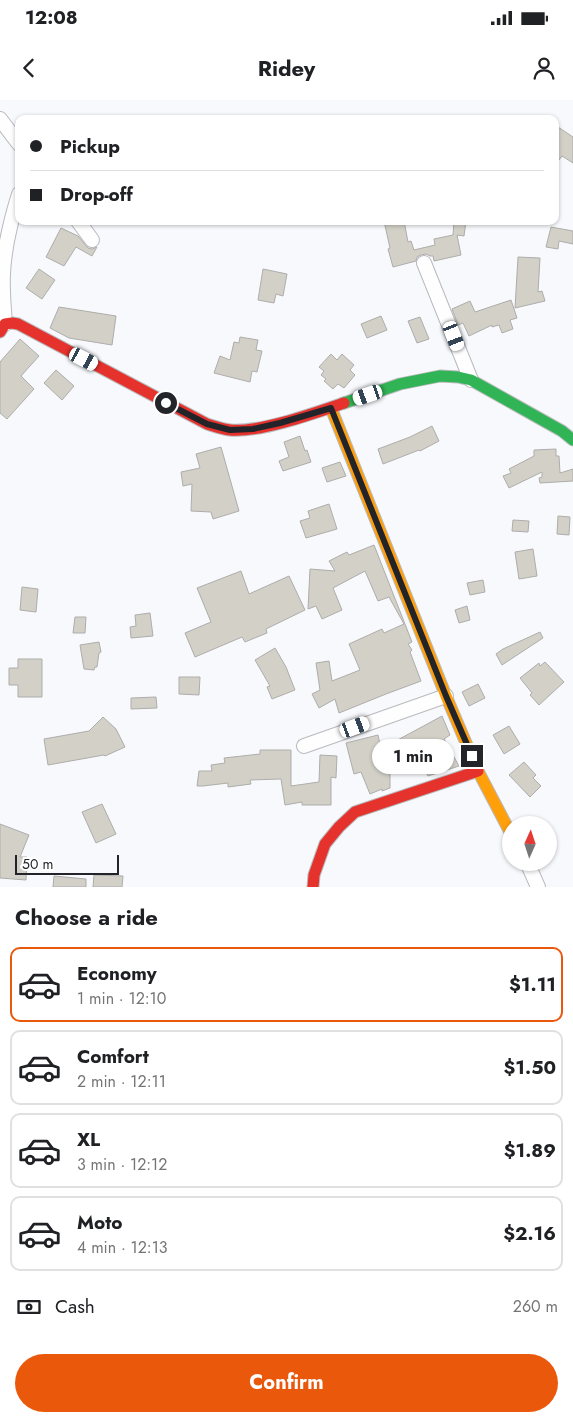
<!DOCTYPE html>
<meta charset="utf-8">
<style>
:root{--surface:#fff;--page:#f6f6f6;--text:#202124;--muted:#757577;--line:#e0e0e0;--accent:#ea580c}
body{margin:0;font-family:Jost,sans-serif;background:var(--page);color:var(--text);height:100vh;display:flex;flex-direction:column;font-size:19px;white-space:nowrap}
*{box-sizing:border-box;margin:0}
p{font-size:16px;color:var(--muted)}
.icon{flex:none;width:28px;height:28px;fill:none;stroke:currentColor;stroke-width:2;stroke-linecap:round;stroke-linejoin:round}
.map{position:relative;height:787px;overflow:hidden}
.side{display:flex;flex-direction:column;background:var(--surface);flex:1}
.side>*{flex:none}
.hud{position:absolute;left:15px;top:15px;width:544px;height:110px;border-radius:10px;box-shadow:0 1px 4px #0004;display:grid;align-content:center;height:110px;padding:0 15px;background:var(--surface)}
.needle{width:32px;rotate:3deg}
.fabs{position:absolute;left:502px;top:716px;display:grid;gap:10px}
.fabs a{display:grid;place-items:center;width:55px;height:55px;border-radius:50%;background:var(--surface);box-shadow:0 1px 4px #0004;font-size:25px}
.scale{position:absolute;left:15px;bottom:12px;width:104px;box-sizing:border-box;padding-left:5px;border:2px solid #222429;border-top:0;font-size:14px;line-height:18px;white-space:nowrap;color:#222429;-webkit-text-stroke:4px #fff;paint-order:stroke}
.end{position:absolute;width:22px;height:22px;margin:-11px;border:6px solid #222429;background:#fff;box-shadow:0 0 0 2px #fff}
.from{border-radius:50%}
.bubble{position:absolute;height:35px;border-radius:18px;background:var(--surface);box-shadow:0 1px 4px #0004;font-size:16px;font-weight:700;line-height:35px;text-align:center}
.car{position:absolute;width:15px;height:30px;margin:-15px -8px;border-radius:6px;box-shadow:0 0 4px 1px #0007;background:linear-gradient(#fff 24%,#345 0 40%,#fff 0 76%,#345 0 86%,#fff 0)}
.hud b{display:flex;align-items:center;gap:18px;height:48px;font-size:19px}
.hud b+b{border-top:1px solid var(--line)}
.hud i{width:12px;height:12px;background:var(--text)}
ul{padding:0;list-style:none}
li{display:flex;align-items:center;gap:15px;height:75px;margin:0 10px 8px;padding:0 5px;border:2px solid var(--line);border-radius:10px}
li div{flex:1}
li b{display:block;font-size:19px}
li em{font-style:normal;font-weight:700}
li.active{border-color:var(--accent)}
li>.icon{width:45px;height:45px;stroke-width:1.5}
h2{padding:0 15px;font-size:22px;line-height:60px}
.pay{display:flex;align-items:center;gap:12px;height:55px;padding:0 15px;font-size:19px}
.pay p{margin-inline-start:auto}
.action{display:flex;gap:10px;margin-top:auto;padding:10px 15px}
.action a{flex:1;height:58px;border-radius:30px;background:var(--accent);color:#fff;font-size:20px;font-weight:700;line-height:58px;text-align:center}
.status{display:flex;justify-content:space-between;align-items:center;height:35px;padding:0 25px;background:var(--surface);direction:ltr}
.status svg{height:14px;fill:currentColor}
header{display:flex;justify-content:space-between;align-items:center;height:65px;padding:0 15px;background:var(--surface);font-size:22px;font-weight:700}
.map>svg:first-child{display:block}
.building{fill:#d2d0c7;stroke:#aeadac}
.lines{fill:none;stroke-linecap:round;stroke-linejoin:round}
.street-casing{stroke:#b9babd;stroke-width:16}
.fast-casing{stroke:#b9babd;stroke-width:13}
.slow-casing{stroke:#b9babd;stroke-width:13}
.jam-casing{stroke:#b9babd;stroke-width:13}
.street{stroke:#fefeff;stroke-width:14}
.fast{stroke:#30b455;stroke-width:11}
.slow{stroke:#ff9f0a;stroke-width:11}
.jam{stroke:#e5322d;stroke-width:11}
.route{stroke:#222429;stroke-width:6}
</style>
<div class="status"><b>12:08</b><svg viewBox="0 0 49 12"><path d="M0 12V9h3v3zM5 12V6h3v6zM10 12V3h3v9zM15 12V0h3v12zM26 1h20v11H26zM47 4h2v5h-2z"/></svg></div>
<header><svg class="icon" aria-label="back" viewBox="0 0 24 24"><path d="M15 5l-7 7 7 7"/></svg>Ridey<svg class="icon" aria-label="person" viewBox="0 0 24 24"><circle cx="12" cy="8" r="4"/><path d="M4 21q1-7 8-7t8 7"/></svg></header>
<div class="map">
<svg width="573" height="787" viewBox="0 0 573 787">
<rect width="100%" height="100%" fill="#f8f9fc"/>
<g class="building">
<polygon points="555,25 573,37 573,63 562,56 555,65"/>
<polygon points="384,121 404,121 408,142 411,141 414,150 435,145 434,139 453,135 454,121 466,121 464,136 457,135 461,155 434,161 433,156 430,156 426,154 421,155 417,157 416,161 393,167 388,149 390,148"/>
<polygon points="551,127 573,131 573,144 559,141 558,149 546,147"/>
<polygon points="61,128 78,136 88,148 92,149 97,147 92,156 76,147 64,166 46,157"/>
<polygon points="518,157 540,158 538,192 542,191 545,201 515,208"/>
<polygon points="39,169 55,180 42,199 26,188"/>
<polygon points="263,169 287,174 283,196 276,194 274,203 258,200"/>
<polygon points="511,200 517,218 510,220 513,229 502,233 499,225 492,227 492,225 469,236 463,223 458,225 452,209 470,201 475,212"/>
<polygon points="59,207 116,216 112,245 69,238 50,228"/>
<polygon points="381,216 387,230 367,238 361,224"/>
<polygon points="420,217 429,239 417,243 408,221"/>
<polygon points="240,237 258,240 256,250 262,251 257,272 252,271 250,282 214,273 220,256 230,260 234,242 239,243"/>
<polygon points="20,239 39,256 21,276 34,289 7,319 0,313 0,262"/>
<polygon points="331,254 337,260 342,254 354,265 350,270 355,275 344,288 338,284 333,289 324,281 326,279 321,275 324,271 319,267"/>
<polygon points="56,270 74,286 62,300 44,283"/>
<polygon points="432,326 439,341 420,351 419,350 383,364 378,349 410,337"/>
<polygon points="300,336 305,351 307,350 311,362 283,371 279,361 289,357 284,342"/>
<polygon points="221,347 239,411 213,419 211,412 191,411 192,384 183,386 181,372 200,368 196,354"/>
<polygon points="556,349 556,356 559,356 560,373 573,369 573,381 540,383 539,378 542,377 542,372 509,388 503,376 511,373 509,369 534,356 534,350"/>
<polygon points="340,362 346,376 327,382 322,368"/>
<polygon points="329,404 337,429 306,438 300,421 310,418 308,411"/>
<polygon points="558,416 570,417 569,435 557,434"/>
<polygon points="513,420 529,421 528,432 512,431"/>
<polygon points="374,445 412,542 408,544 412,550 410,552 421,581 386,594 339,613 335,599 319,608 312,594 320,590 316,563 329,561 332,581 360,570 349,544 382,529 384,533 404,524 389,497 378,501 365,471 333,488 342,510 322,519 316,506 308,509 310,469 335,471 329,461 347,452 349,455"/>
<polygon points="533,449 537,476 519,479 515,452"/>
<polygon points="241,471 249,494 289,476 305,510 266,529 267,533 245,542 242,537 195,557 185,533 211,522 197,488"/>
<polygon points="483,480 485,492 470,495 467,483"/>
<polygon points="22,487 38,489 36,512 20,510"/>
<polygon points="467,506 470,520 459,523 455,510"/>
<polygon points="150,513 153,536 131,538 130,527 136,526 135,515"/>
<polygon points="75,517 86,517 85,533 73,533"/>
<polygon points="540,532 543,538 502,565 496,554 503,549"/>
<polygon points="99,542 101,552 99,553 97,567 95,567 94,570 84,569 80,545"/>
<polygon points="275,548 286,567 295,590 272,599 267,587 270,586 255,560"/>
<polygon points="18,559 42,559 42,597 18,597 18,585 9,585 9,568 18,568"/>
<polygon points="545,562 564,582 539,605 530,595 532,593 520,578 539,563 540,566"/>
<polygon points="179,577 200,577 199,595 179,594"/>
<polygon points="478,584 485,598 469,606 462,592"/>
<polygon points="156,597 157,608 131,609 131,598"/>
<polygon points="442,616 450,635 444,639 459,666 428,676 420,661 390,671 390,688 382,691 382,689 370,694 361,672 354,674 346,643 378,635 381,649"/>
<polygon points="103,617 116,629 125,647 105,656 104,655 48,665 44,639 89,631"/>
<polygon points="509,626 520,644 504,654 493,635"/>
<polygon points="260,650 291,650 291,686 319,682 320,655 337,656 336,678 331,677 331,705 302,705 302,702 285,705 281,679 250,680 251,684 228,687 228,683 203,686 197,686 199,671 212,671 211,665 225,663 224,658 260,654"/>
<polygon points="524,662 536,675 533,678 541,686 530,697 509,675"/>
<polygon points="102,704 116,734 96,743 82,712"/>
<polygon points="0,724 29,735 20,757 27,757 26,780 0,778"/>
<polygon points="94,775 123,776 122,787 93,787"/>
<polygon points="54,776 86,779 86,787 53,787"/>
</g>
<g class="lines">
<defs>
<g id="street">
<polyline points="0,19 19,44"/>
<polyline points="78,121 92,140"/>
<polyline points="424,163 471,280"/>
<path d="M5,224C4,208 2,191 3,174C4,147 11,120 19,94"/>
<polyline points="304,646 446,596"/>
<polyline points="527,762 538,787"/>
</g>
<polyline id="fast" points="344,303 400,284 440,276 458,277 471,280 562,331 573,340"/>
<polyline id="slow" points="331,308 446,596 478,671 511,734"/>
<g id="jam">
<path d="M0,232L5,224L12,223L18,224L207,324C214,326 222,329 230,330C259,333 315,313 344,303"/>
<polyline points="313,787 314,775 325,744 339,727 355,712 478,671"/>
</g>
</defs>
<use href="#street" class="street-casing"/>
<use href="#fast" class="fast-casing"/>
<use href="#slow" class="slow-casing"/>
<use href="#jam" class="jam-casing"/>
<use href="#street" class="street"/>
<use href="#fast" class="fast"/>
<use href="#slow" class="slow"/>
<use href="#jam" class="jam"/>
</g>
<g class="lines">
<polyline class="route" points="166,303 207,324 230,330 253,329 280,323 331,308 446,596 472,656"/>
</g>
</svg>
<div class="fabs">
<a><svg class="needle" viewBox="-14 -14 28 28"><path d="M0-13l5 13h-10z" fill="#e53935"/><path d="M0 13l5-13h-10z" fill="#757577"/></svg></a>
</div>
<div class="scale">50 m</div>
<i class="end from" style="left:166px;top:303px"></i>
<i class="end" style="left:472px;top:656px"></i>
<div class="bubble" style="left:372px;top:639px;width:82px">1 min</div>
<i class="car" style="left:454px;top:236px;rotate:159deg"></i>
<i class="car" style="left:84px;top:259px;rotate:118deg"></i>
<i class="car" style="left:368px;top:295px;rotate:251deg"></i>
<i class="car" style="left:355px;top:627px;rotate:70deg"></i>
<div class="hud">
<b><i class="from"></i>Pickup</b>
<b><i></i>Drop-off</b>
</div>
</div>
<section class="side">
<h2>Choose a ride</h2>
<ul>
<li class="active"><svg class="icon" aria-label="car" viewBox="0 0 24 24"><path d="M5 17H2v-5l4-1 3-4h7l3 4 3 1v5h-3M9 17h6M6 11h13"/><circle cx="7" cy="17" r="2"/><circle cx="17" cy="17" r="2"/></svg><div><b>Economy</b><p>1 min · 12:10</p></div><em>$1.11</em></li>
<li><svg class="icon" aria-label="car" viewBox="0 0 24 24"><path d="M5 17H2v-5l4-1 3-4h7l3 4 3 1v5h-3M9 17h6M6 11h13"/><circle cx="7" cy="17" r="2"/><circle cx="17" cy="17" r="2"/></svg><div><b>Comfort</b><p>2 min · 12:11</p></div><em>$1.50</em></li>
<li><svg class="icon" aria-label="car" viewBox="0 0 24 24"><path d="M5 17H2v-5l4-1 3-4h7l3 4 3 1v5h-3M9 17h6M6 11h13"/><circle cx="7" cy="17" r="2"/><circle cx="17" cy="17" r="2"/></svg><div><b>XL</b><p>3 min · 12:12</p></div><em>$1.89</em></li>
<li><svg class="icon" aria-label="car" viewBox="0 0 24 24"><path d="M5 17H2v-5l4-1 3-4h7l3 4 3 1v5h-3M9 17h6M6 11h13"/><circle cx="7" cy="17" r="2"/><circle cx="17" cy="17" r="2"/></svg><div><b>Moto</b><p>4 min · 12:13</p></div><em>$2.16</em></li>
</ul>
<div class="pay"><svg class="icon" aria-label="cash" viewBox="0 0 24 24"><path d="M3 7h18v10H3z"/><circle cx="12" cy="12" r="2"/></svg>Cash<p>260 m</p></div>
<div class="action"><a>Confirm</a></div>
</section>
